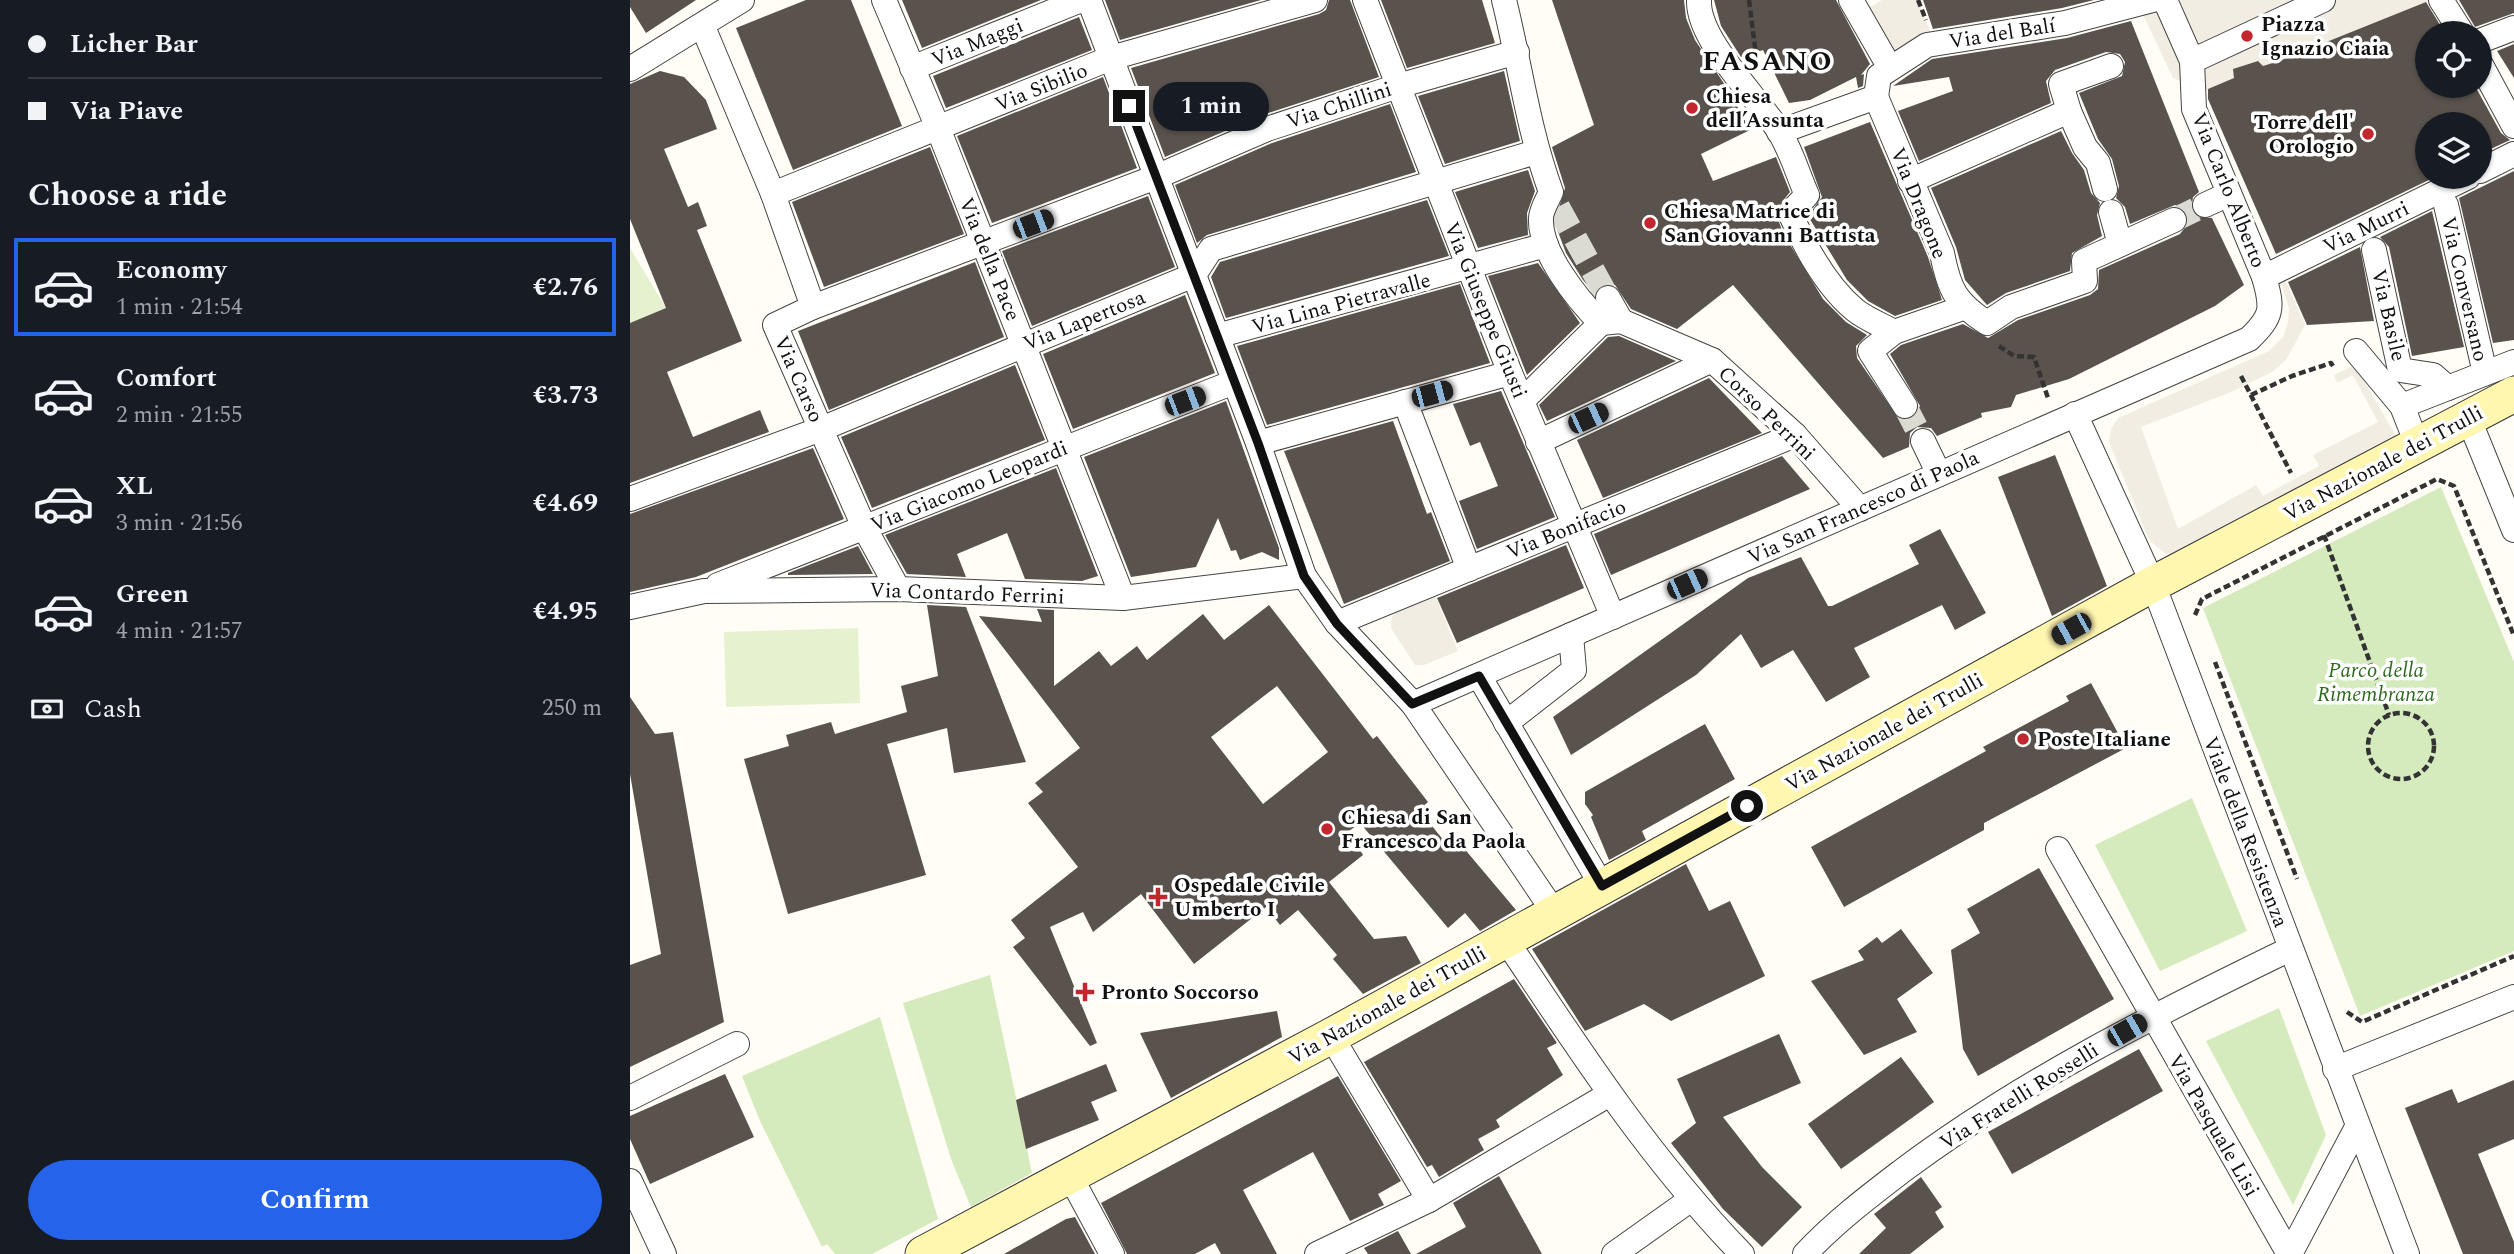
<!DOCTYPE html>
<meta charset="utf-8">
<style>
:root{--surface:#171b24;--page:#20242c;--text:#f1f3f6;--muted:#9ea1a6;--line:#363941;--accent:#2563eb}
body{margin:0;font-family:Spectral,serif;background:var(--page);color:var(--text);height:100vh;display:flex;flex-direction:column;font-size:26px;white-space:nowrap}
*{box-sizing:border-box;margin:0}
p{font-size:23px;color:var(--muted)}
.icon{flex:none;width:38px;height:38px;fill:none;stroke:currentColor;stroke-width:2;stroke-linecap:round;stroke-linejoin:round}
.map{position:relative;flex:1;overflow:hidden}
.sheet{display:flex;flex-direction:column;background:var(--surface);width:630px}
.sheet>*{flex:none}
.top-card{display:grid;align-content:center;height:154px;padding:0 28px;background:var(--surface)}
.controls{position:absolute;left:1785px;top:21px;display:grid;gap:14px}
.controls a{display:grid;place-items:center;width:77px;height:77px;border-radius:50%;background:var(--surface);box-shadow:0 2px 5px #0004;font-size:35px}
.end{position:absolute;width:32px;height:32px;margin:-16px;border:9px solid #111;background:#fff;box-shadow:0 0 0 4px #fff}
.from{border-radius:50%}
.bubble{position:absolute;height:49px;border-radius:24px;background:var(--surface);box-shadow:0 2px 5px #0004;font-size:23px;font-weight:700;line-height:49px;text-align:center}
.car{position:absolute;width:21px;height:42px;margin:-21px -10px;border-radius:9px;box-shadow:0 0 5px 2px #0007;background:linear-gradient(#222 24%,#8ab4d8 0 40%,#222 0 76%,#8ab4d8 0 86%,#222 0)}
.top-card b{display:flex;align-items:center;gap:24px;height:66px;font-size:26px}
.top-card b+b{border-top:2px solid var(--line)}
.top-card i{width:18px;height:18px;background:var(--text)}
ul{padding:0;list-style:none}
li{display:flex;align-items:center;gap:21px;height:98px;margin:0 14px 10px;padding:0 14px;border:4px solid transparent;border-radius:0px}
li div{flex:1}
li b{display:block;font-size:26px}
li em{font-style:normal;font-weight:700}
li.current{border-color:var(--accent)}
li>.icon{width:63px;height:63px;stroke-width:1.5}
h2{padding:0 28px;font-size:32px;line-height:84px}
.pay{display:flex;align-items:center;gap:18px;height:77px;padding:0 28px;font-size:26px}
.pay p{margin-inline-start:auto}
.primary-button{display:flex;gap:14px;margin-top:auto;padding:14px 28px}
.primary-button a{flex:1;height:80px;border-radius:42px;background:var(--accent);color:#fff;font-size:28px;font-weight:700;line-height:80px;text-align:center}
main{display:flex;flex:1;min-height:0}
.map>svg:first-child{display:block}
.green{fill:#d5ebbd}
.pitch{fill:#e6f2cf}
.plaza{fill:#f1ede2}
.building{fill:#5a524d;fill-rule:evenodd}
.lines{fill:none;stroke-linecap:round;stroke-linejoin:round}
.street-tunnel{stroke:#dbdad3;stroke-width:24;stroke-dasharray:24 12;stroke-linecap:butt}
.street-casing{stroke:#444;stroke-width:26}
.secondary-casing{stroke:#333;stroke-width:37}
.path{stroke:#333;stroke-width:4.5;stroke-dasharray:7 3.5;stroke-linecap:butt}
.street{stroke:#fff;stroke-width:24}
.secondary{stroke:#fff6b0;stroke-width:35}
.route{stroke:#111;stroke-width:9}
.poi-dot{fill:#c4262e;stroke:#fff;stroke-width:2.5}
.labels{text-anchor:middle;stroke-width:7;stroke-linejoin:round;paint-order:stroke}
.poi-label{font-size:21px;font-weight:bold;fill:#111;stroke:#fff;text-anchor:start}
.street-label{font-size:21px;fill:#111;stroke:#fff}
.park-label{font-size:21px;font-style:italic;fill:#2f6b1f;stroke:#fff}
.district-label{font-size:28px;font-weight:bold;letter-spacing:2px;fill:#111;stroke:#fff}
</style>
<main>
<section class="sheet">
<div class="top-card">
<b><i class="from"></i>Licher Bar</b>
<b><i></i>Via Piave</b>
</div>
<h2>Choose a ride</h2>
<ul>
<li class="current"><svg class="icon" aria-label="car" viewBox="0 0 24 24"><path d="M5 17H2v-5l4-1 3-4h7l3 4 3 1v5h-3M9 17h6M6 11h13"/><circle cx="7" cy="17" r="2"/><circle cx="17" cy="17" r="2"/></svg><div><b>Economy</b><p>1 min · 21:54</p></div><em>€2.76</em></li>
<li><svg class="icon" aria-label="car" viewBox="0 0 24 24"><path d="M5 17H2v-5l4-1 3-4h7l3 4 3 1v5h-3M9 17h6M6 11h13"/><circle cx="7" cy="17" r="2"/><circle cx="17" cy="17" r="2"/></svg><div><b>Comfort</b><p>2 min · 21:55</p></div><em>€3.73</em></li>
<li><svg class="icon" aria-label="car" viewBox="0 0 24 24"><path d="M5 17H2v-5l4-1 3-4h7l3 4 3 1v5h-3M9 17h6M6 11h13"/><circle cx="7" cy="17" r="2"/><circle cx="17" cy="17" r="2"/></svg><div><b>XL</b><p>3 min · 21:56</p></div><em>€4.69</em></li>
<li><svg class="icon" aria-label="car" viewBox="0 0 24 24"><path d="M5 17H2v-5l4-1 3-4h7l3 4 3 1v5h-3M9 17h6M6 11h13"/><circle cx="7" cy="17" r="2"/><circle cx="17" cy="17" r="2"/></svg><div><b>Green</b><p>4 min · 21:57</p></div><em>€4.95</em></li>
</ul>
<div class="pay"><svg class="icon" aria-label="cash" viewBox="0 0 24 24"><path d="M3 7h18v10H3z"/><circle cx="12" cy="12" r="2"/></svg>Cash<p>250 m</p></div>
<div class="primary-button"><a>Confirm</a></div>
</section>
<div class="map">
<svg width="1884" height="1254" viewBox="0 0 1884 1254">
<rect width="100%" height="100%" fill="#fffdf5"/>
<g class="green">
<polygon points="1811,487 1884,662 1884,951 1730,1016 1573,608"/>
<polygon points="1562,798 1617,931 1530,971 1465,845"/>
<polygon points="360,975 402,1173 341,1207 321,1159 273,1003"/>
<polygon points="1649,1008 1696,1135 1663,1205 1576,1041"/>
<polygon points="250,1017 308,1219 242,1254 205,1254 197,1244 192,1247 130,1121 112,1076"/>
</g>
<g class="pitch">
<polygon points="0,248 36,308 0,323"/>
<polygon points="228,628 230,703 96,707 94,632"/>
</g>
<g class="plaza">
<polygon points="1252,0 1288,0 1305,44 1260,68 1229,14"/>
<polygon points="1506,0 1802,0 1649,61 1633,66 1627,61 1604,69 1604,78 1575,91 1543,78"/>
<polygon points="1654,277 1675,325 1656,360 1642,372 1601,392 1511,427 1548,529 1626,485 1633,496 1689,466 1683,455 1748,422 1723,375 1707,383 1704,375 1725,365 1766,436 1764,444 1549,555 1536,554 1519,540 1479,442 1481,429 1488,418 1639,351 1653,337 1658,323 1659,308 1651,283"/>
<polygon points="804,593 828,651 794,665 785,665 761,628 762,617 768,610"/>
</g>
<g class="building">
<polygon points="0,0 66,0 16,33 0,7"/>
<polygon points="176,0 221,0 272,126 163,170 106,28"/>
<polygon points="272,0 411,0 292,48"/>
<polygon points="475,0 631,0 490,40"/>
<polygon points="699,0 720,0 749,77 632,115 535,157 501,68 689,14 696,10"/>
<polygon points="751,0 852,0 865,43 777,68"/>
<polygon points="922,0 1054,0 1056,18 1065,40 1099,91 1120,130 1071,154 1083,181 1146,157 1160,192 1145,211 1153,233 1193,299 1216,322 1237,335 1226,346 1227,358 1269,419 1282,419 1290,406 1260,354 1271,345 1333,324 1358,338 1388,320 1460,295 1468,289 1469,270 1550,234 1559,222 1553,208 1545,205 1500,224 1495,207 1486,198 1489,186 1482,159 1468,139 1449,93 1492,76 1495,62 1490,54 1476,52 1425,70 1416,81 1421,103 1289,161 1268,111 1323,91 1319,77 1263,86 1302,59 1437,38 1501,21 1569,192 1563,197 1561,211 1567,217 1582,218 1614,285 1585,306 1439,379 1386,395 1381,407 1351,413 1352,417 1307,436 1301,428 1287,427 1280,433 1279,447 1253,458 1103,285 1047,329 1001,309 985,285 971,285 964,293 953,280 936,253 927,229 926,217 935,188 922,147 964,125"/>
<polygon points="1084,0 1206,0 1240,64 1231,75 1234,74 1233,86 1228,88 1226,77 1180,100 1159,103 1133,50 1111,57 1091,26"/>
<polygon points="1293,0 1464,0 1432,8 1303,29"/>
<polygon points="1829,0 1884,0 1884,13 1845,27"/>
<polygon points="1796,2 1815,33 1797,33 1797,86 1845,86 1871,133 1880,140 1850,154 1850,124 1797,124 1797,177 1805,177 1646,254 1578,99 1578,89 1604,78 1603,69 1628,61 1633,66 1649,61"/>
<polygon points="449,17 462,50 316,108 303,76"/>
<polygon points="1884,44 1884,78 1867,51"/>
<polygon points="30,71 54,77 76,100 87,129 34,149 58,207 68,202 77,226 67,230 112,341 37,372 63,437 130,410 139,432 0,483 0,323 36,308 0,219 0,84"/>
<polygon points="874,71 890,141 815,164 788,96"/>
<polygon points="473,77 507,168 362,223 327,136"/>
<polygon points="760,104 786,172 577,235 567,243 545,185 642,143"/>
<polygon points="1240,122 1298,257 1312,300 1265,316 1238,301 1217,280 1178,216 1192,197 1174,147"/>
<polygon points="1431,131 1442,153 1454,170 1461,193 1470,203 1467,215 1472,236 1442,253 1440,271 1376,293 1357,305 1335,280 1326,247 1301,188"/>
<polygon points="300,147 334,234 194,287 162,202"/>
<polygon points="898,170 905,191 897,213 898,235 848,248 825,192"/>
<polygon points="1884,171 1884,340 1863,343 1829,198"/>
<polygon points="518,196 545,267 402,326 372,251"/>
<polygon points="797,200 819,256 596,318 581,277 590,262"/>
<polygon points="1802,211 1834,347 1782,356 1759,247 1750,237"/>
<polygon points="1730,247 1744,321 1677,325 1658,282"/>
<polygon points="345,262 374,337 199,410 168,331"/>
<polygon points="908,263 950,323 897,375 858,276"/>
<polygon points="830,284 860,363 637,425 607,346"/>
<polygon points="555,295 585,373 443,429 413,354"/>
<polygon points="989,336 1046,361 917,421 909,405 978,337"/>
<polygon points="385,365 415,440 242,508 211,437"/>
<polygon points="1079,378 1132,433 973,498 947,440"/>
<polygon points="871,391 925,517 847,549 829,501 868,486 850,442 840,446 823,404"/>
<polygon points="596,401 649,548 649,560 632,552 610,560 606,550 601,551 588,518 566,567 501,577 454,457"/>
<polygon points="763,421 797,514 801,512 820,561 714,604 654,451"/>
<polygon points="183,448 214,519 66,577 0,592 0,514"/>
<polygon points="1425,455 1477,586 1422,616 1368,477"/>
<polygon points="1152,456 1180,489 981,575 964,534"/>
<polygon points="426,468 468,576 452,581 395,579 377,533 327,554 336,577 277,574 255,535"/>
<polygon points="1310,529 1356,613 1325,630 1312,605 1224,648 1240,677 1196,702 1163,650 1131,668 1111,634 1066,675 941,755 923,717 1118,578 1171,557 1198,606 1202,606 1289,564 1279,545"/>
<polygon points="936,545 954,588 827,643 807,598"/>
<polygon points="228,546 243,574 158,575 158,573"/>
<polygon points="297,605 336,607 396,762 324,773 317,728 257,744 296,875 158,914 114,759 159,746 156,735 201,722 205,734 277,712 271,686 308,676"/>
<path d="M639,605L743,739L747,736L798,802L789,810L819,847L827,840L886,910L850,931L835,913L818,928L730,823L719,831L733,855L699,882L744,939L776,936L791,963L733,994L703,959L707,955L668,910L650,925L636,907L564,964L511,894L463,932L453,912L420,927L467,1043L460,1046L383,947L395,938L381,920L448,867L398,803L413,792L405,783L450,748L349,616L412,622L407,609L424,610V686L469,651L481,666L507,646L517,660L573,614L594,640ZM647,686L698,752L633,804L581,737Z"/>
<polygon points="1461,683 1496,748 1354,823 1354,830 1214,907 1181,847 1356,751 1353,747 1439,701 1436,696"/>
<polygon points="0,697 25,734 43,732 94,1022 0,1067 0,965 31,954 0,774"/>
<polygon points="1075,724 1105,779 1012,831 1016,840 979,860 961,817 963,815 955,804 955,792"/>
<polygon points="1056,864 1079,911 1100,901 1135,976 1041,1021 1014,1004 955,1031 902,949"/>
<polygon points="1409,868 1484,999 1348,1076 1333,1049 1321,950 1350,933 1337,909"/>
<polygon points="1271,929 1303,973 1267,999 1287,1032 1234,1055 1181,981 1234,960 1228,951 1247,937 1252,943"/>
<polygon points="884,979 927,1043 917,1048 933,1075 866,1120 870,1127 848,1139 854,1150 809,1177 802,1165 797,1167 734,1062"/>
<polygon points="647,1011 652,1037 541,1098 510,1033"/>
<polygon points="1149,1034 1171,1083 1093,1117 1132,1167 1172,1207 1132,1247 1093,1209 1041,1143 1066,1123 1047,1079"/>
<polygon points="1509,1049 1533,1091 1382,1174 1358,1132"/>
<polygon points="1271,1057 1304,1102 1211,1169 1178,1124"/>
<polygon points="476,1064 487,1091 461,1102 469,1120 396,1149 386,1100"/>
<polygon points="95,1074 124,1137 20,1184 0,1139 0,1116"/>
<polygon points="708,1076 771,1181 748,1194 754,1205 720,1221 683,1152 613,1190 647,1254 591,1254 585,1243 565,1254 497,1254 471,1203"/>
<polygon points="1884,1080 1884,1139 1848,1154 1884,1242 1884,1254 1833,1254 1775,1108 1822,1089 1828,1103"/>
<polygon points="869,1176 912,1254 786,1254 836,1227 823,1203"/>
<polygon points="1291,1177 1312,1207 1305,1212 1314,1227 1280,1254 1229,1254 1256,1228 1244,1214"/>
<polygon points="445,1217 465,1254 374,1254 436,1219"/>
<polygon points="768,1231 781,1254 738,1254 734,1248"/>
</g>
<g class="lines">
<g class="street-tunnel">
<polyline points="928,207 978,298"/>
<polyline points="1544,220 1575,205"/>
<polyline points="1275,406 1293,441"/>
</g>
<defs>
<g id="street">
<polyline points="254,0 308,128 493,598"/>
<polyline points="459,0 628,443 674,576 707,623 783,704 924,912"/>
<polyline points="735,0 880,373 983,617"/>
<path d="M874,0C890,64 898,130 921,192C918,199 911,210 911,218C909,252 948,300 971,323L991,321L1082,360L1165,435L1230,509"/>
<path d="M1069,0C1067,40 1128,98 1149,131C1161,150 1168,175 1177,195L1160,213C1175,247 1197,287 1225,310C1236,319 1252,325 1264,332"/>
<polyline points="1221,0 1260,68"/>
<polyline points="1535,0 1562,61 1693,0"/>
<polyline points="1811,0 1832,33"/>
<polyline points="73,27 143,194 183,307 145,325 234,527 268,589"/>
<polyline points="1850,41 1884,28"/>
<polyline points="1850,63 1884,126"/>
<polyline points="282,68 451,0"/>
<polyline points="0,69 112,0"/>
<path d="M1246,97L1312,253C1319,290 1326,303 1357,323L1381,307L1455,281L1454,261L1544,220"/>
<polyline points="1246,97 1249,76 1297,45 1435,23 1523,0"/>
<polyline points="1149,132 1246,97"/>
<polyline points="1850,171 1884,154"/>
<polyline points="1280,181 1439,111"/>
<polyline points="1475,189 1468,163 1455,147 1439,111 1431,84 1481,66"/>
<polyline points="143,194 481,58 685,0"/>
<polyline points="1575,205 1599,194"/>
<polyline points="1816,205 1855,373"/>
<polyline points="1481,212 1490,244"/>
<polyline points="1744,250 1770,370 1803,375 1818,388"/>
<polyline points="1634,277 1838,177"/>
<polyline points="978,298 991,321"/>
<polyline points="183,307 526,177 637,129 768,86 887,52"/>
<polyline points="587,336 916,245"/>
<polyline points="1726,351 1772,406 1787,444"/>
<polyline points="892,401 971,323"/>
<polyline points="775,402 839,569"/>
<polyline points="1275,406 1240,351 1264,332 1333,308"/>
<polyline points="1772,406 1884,362"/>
<polyline points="1445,414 1523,584 1777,1254"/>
<polyline points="1838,417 1884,530"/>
<polyline points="1293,441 1309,474"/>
<polyline points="908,442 1082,360"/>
<polyline points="628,443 880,373"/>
<polyline points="0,499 191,429 564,275 581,249 906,152"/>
<polyline points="88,585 604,382"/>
<polyline points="0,607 74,591 268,589 493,598 674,576"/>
<polyline points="707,623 1165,435"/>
<polyline points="849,676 972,886"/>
<path d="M783,704L1619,339C1643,316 1643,308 1634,277L1564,109L1562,61"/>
<polyline points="876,723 944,670 941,635"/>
<polyline points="1428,849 1659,1254"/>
<path d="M876,940C949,1050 1020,1159 1112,1254"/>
<polyline points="701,1036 799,1200"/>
<polyline points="1705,1069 1884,997"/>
<polyline points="0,1098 107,1044"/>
<polyline points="440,1176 482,1254"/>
<polyline points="0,1181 34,1254"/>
<polyline points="687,1254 799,1200 978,1095"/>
<polyline points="984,1254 1060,1200"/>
<path d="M1175,1254C1205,1222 1238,1197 1272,1171C1392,1081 1526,1014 1660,949"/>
<polyline points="1660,1254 1727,1127"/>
</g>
<polyline id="secondary" points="293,1254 701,1036 1523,584 1884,394"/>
</defs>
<use href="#street" class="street-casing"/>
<use href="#secondary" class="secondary-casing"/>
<g class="path">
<polyline points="1119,0 1126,55"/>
<polyline points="1288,0 1296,20"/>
<polyline points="1369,346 1384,356 1404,357 1418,398"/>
<polyline points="1611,376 1661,473"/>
<polyline points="1621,395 1662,376 1701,363 1703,366"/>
<polyline points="1694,535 1759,715"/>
<polyline points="1565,615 1572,599 1807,479 1824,486 1884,636"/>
<polyline points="1585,662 1667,879"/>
<circle cx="1771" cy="746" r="33"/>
<polyline points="1717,1012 1732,1022 1884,956"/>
</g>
<use href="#street" class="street"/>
<use href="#secondary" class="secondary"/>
</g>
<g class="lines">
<polyline class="route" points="499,106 628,443 674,576 707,624 782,704 849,676 972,886 1117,806"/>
</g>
<g class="poi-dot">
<circle cx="1617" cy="36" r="7"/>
<circle cx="1062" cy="108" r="7"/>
<circle cx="1738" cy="134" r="7"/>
<circle cx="1020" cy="223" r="7"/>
<circle cx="1393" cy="739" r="7"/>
<circle cx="697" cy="829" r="7"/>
<path d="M524.5 886.5h7v7h7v7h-7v7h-7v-7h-7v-7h7z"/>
<path d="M451.5 981.5h7v7h7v7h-7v7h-7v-7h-7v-7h7z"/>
</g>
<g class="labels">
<g class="poi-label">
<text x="1631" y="31">Piazza<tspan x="1631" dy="24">Ignazio Ciaia</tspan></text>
<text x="1076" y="103">Chiesa<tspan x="1076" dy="24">dell’Assunta</tspan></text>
<text x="1724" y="129" text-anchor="end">Torre dell'<tspan x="1724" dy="24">Orologio</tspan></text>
<text x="1034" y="218">Chiesa Matrice di<tspan x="1034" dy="24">San Giovanni Battista</tspan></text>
<text x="1407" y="746">Poste Italiane</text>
<text x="711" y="824">Chiesa di San<tspan x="711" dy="24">Francesco da Paola</tspan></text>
<text x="544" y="892">Ospedale Civile<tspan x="544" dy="24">Umberto I</tspan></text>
<text x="471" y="999">Pronto Soccorso</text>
</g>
<g class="street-label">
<text transform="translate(1372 33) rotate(-9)" y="7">Via del Balí</text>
<text transform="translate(347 42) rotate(-22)" y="7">Via Maggi</text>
<text transform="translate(411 87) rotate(-22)" y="7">Via Sibilio</text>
<text transform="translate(709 105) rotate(-18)" y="7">Via Chillini</text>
<text transform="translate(1599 190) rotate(68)" y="7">Via Carlo Alberto</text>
<text transform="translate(1289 203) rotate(68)" y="7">Via Dragone</text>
<text transform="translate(1736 227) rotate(-26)" y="7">Via Murri</text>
<text transform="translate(360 259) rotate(68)" y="7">Via della Pace</text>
<text transform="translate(1835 289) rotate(77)" y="7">Via Conversano</text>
<text transform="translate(711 303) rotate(-15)" y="7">Via Lina Pietravalle</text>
<text transform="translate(856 310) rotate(68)" y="7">Via Giuseppe Giusti</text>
<text transform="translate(1759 315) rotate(77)" y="7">Via Basile</text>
<text transform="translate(454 320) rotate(-22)" y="7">Via Lapertosa</text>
<text transform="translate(169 379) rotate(66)" y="7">Via Carso</text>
<text transform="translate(1137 413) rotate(44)" y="7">Corso Perrini</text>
<text transform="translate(1753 463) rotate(-28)" y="7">Via Nazionale dei Trulli</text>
<text transform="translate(339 486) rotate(-22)" y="7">Via Giacomo Leopardi</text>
<text transform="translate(1233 507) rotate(-24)" y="7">Via San Francesco di Paola</text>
<text transform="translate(936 529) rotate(-22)" y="7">Via Bonifacio</text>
<text transform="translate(337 593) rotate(2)" y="7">Via Contardo Ferrini</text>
<text transform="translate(1254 732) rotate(-29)" y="7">Via Nazionale dei Trulli</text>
<text transform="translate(1616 832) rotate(69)" y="7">Viale della Resistenza</text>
<text transform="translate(757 1005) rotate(-29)" y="7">Via Nazionale dei Trulli</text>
<text transform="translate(1389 1096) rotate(-32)" y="7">Via Fratelli Rosselli</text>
<text transform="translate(1584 1125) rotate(60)" y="7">Via Pasquale Lisi</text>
</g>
<g class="park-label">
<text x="1746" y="677">Parco della<tspan x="1746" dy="24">Rimembranza</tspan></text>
</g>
<g class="district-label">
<text x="1138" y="70">FASANO</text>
</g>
</g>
</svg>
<div class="controls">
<a><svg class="icon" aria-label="locate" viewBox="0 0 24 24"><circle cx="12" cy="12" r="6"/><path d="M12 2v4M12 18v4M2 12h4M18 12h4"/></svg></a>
<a><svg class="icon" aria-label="layers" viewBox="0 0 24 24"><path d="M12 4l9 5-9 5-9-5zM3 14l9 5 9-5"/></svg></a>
</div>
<i class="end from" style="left:1117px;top:806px"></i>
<i class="end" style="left:499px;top:106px"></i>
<div class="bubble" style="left:523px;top:82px;width:116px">1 min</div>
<i class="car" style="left:403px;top:224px;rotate:69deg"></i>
<i class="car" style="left:802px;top:394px;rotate:75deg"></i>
<i class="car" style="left:555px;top:401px;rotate:69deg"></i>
<i class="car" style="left:958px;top:418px;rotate:65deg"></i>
<i class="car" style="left:1057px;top:584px;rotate:66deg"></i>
<i class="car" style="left:1441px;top:629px;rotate:241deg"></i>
<i class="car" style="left:1497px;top:1030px;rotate:60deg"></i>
</div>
</main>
